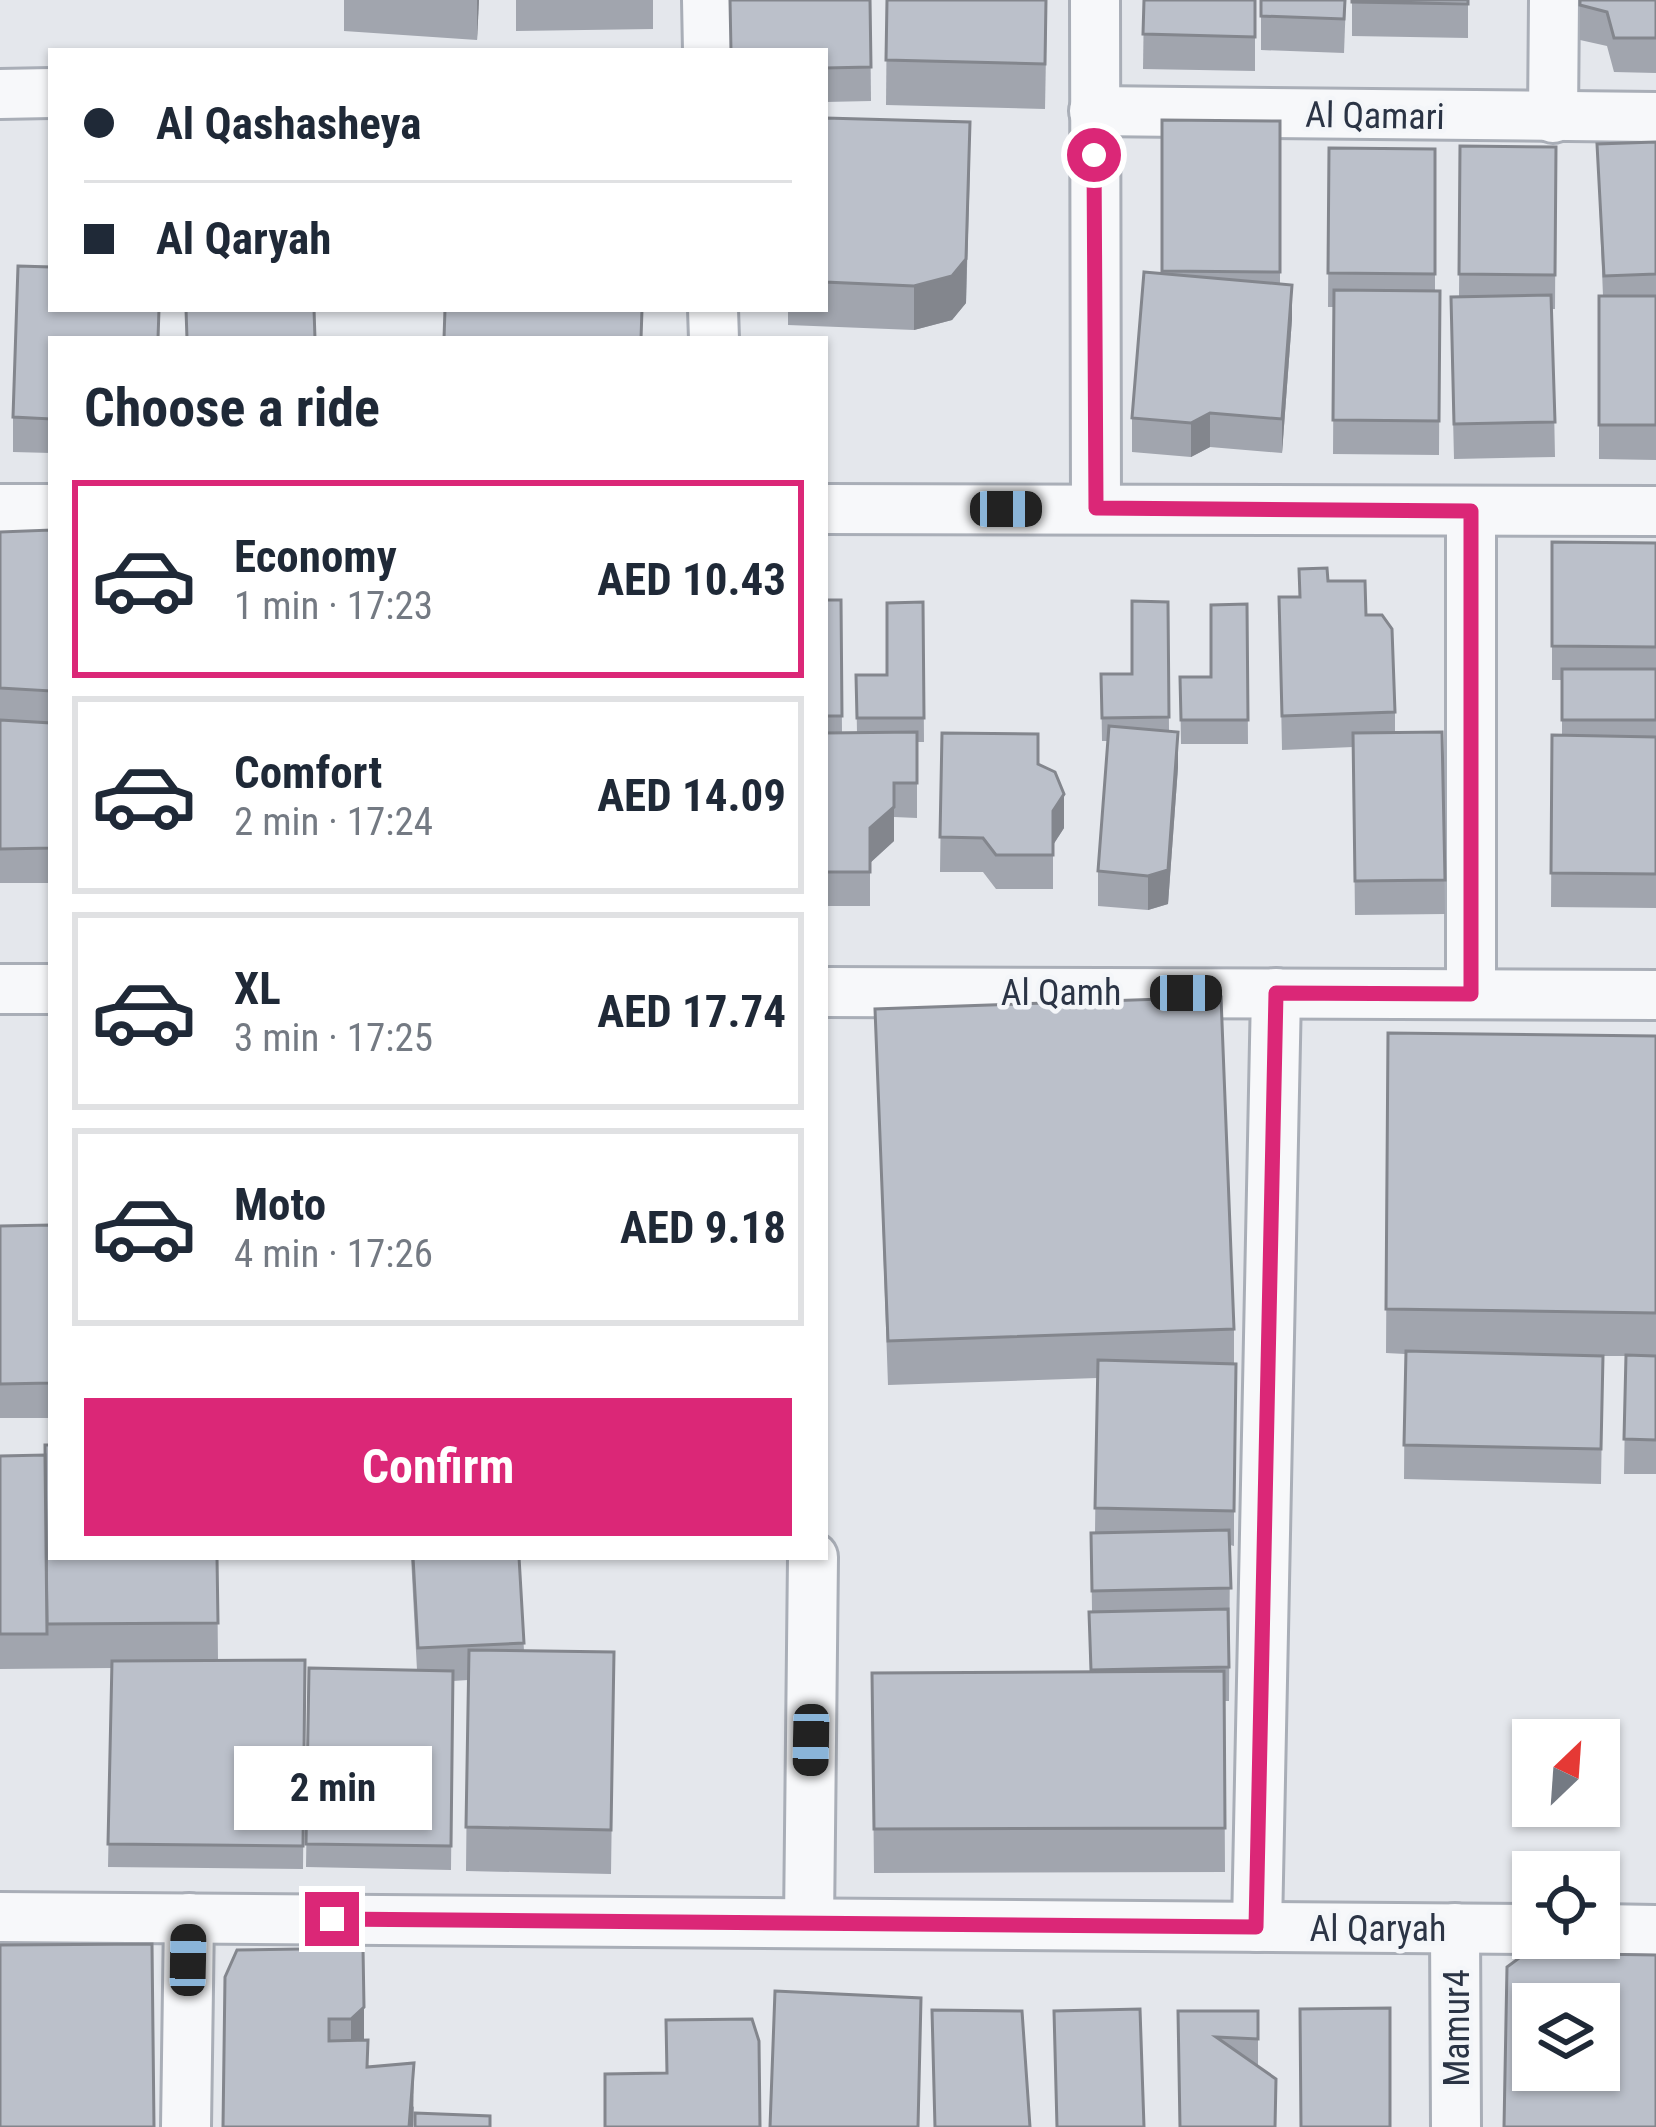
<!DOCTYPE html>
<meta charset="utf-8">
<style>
:root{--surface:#fff;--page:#f2f2f3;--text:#1f2937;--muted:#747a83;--line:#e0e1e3;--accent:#db2777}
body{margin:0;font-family:"Roboto Condensed",sans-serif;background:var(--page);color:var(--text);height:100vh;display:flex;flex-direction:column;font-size:45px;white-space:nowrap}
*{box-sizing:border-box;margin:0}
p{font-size:39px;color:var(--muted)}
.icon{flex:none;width:66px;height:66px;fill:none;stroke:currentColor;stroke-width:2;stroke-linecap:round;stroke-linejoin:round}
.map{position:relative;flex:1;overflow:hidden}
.details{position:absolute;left:48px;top:336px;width:780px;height:1224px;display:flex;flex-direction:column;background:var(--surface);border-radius:0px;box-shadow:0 3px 9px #0004}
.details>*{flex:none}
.top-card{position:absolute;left:48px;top:48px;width:780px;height:264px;border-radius:0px;box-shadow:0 3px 9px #0004;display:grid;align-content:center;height:264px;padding:0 36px;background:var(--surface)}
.needle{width:78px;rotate:25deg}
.controls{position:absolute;left:1512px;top:1719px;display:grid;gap:24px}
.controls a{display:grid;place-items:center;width:108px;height:108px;border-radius:0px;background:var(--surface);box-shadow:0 3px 9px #0004;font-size:60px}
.end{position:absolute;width:54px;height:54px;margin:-27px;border:15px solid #db2777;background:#fff;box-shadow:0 0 0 6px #fff}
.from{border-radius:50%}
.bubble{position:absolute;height:84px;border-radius:0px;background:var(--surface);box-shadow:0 3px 9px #0004;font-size:39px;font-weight:700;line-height:84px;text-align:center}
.car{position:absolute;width:36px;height:72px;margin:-36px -18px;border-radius:15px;box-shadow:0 0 9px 3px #0007;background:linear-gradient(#222 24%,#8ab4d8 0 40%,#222 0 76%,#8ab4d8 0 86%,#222 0)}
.top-card b{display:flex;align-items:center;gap:42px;height:114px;font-size:45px}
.top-card b+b{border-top:3px solid var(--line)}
.top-card i{width:30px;height:30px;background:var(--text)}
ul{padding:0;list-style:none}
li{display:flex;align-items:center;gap:36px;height:198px;margin:0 24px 18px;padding:0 12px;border:6px solid var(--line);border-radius:0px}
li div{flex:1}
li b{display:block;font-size:45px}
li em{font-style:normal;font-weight:700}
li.on{border-color:var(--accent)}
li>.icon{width:108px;height:108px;stroke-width:1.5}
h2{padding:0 36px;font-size:54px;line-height:144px}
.primary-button{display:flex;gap:24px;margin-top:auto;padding:24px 36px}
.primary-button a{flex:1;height:138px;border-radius:0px;background:var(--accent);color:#fff;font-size:48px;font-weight:700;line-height:138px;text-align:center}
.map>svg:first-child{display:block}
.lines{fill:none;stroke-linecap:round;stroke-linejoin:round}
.minor-casing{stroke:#a9aeb7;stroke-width:54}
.minor{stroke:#f7f8fa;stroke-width:48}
.wall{fill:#a1a5ae}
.shaded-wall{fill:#83868d}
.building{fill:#bbc0ca;stroke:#83868d;stroke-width:3;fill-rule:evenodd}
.route{stroke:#db2777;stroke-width:15}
.labels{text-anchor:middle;stroke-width:9;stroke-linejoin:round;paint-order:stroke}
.street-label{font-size:36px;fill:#2b3445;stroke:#f4f6f9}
</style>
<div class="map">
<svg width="1656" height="2127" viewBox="0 0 1656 2127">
<rect width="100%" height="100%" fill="#e4e7ec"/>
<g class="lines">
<defs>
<g id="minor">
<polyline points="707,0 708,51"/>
<polyline points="1095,0 1096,509"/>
<polyline points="0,94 51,93"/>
<polyline points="1094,111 1656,117"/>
<polyline points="1553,118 1554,0"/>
<polyline points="713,309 714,339"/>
<polyline points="0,509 51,509"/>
<polyline points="825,509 1656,511"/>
<polyline points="0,989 51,989"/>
<polyline points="825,992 1656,995"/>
<polyline points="1471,994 1471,511"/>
<polyline points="0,1917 1533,1929"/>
<polyline points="809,1923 813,1557"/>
<polyline points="1257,1927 1276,993"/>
<polyline points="1455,1928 1456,2127"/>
<polyline points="1599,1929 1656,1930"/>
<polyline points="186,2127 189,1918"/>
</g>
</defs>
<use href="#minor" class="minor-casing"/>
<use href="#minor" class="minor"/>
</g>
<g class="wall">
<polygon points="344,0 479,0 477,40 344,31"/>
<polygon points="516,0 653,0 653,29 516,31"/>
<polygon points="870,0 871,101 825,102 825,51"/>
<polygon points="887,0 1047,0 1045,109 886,105"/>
<polygon points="1144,0 1255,0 1255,71 1143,69"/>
<polygon points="1261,0 1346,0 1344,53 1261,50"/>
<polygon points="1352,0 1468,0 1468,38 1352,36"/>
<polygon points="1580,0 1656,0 1656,73 1614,72 1607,46 1580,40"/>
<polygon points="825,118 970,167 966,303 952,320 914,330 788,325 788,309 825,309"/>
<polygon points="1162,120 1280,121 1280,284 1292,319 1282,453 1210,447 1191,457 1132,452 1132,418 1162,274"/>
<polygon points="1656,142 1656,460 1599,459 1599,296 1603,296 1597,144"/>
<polygon points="1460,146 1556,147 1555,309 1552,309 1555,457 1454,459 1451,332 1459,297"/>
<polygon points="1329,148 1435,149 1435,291 1440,291 1439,455 1333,454 1334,307 1328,307"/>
<polygon points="51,339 51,453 13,452 13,417"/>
<polygon points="51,530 51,883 0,883 0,532"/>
<polygon points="1552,542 1656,543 1656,908 1551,907 1552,735 1562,735 1562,680 1552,680"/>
<polygon points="1299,569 1328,581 1366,615 1395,712 1395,733 1442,732 1445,914 1355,915 1353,747 1282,750 1279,597 1299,597"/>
<polygon points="825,600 841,600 842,733 857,733 856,675 887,675 923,602 924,742 917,742 917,818 894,817 894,841 870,863 870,906 825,906"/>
<polygon points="1168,602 1169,731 1178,767 1168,904 1148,910 1098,906 1098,871 1108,741 1102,741 1101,674 1132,674"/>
<polygon points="1247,604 1248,744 1181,744 1180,677 1211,677"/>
<polygon points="942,733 1038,764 1064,828 1053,845 1053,889 996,889 983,872 940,872"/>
<polygon points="875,1009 1234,1329 1234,1546 1230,1545 1229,1701 1224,1701 1225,1872 874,1873 872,1673 1090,1672 1089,1612 1092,1612 1091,1533 1095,1533 1097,1378 888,1385"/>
<polygon points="1388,1033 1656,1036 1656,1474 1624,1474 1626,1356 1603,1356 1601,1484 1404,1479 1405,1354 1386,1353"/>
<polygon points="51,1225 51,1418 0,1418 0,1226"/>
<polygon points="0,1456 217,1557 218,1661 305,1660 303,1869 108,1867 112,1668 0,1669"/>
<polygon points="411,1557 519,1557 524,1651 614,1652 611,1874 466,1871 468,1680 453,1681 451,1870 306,1867 309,1668 417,1670"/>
<polygon points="363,1948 364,2040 368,2067 414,2107 413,2127 223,2127"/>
<polygon points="1178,2011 1258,2011 1258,2066"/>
</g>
<g class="shaded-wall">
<polygon points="477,0 479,0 477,40"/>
<polygon points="970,122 966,303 952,320 914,330 914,286"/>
<polygon points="1292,285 1292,319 1282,453 1282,419"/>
<polygon points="1210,413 1210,447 1191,457 1191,423"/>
<polygon points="1178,732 1178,767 1168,904 1148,910 1148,876"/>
<polygon points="1064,794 1064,828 1053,845 1053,811"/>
<polygon points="894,807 894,841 870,863 870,828"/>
<polygon points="364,2007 364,2051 351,2063 351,2019"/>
<polygon points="414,2063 413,2127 409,2127"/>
</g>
<g class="building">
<polygon points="730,0 870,0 871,67 825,68 825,51 731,51"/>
<polygon points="887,0 1046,0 1045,64 886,60"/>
<polygon points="1144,0 1255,0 1255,37 1143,34"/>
<polygon points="1261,0 1345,0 1344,19 1261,16"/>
<polygon points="1352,0 1468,0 1468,4 1352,2"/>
<polygon points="1580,0 1656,0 1656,38 1614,38 1607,12 1580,5"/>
<polygon points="825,118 970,122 966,259 952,276 914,286 825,282"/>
<polygon points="1162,120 1280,121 1280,272 1162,271"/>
<polygon points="1656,142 1656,274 1604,276 1597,144"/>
<polygon points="1460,146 1556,147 1555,275 1459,274"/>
<polygon points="1329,148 1435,149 1435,274 1328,273"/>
<polygon points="18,266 51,267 51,309 159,309 158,339 51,339 51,419 13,417"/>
<polygon points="1144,272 1292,285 1282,419 1210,413 1191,423 1132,418"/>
<polygon points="1334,290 1440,291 1439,421 1333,420"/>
<polygon points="1551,295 1555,422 1454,424 1451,297"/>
<rect x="1599" y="296" width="57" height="129"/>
<polygon points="186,309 314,309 315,339 187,339"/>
<polygon points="445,309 642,309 641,339 444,339"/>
<polygon points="51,530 51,691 0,688 0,532"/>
<polygon points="1552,542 1656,543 1656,647 1552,646"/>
<polygon points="1327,568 1328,581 1365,581 1366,615 1382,615 1392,629 1395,712 1282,716 1279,597 1300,597 1299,569"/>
<polygon points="825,600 841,600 842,716 825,716"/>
<polygon points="1132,601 1168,602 1169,717 1102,718 1101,674 1132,674"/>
<polygon points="923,602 924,718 857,718 856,675 887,675 887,603"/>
<polygon points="1247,604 1248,720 1181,720 1180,677 1211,677 1211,605"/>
<rect x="1562" y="669" width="94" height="51"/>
<polygon points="0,720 51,723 51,848 0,849"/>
<polygon points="1109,726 1178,732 1168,870 1148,876 1098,871"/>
<polygon points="917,732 917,783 894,783 894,807 870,828 870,872 825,872 825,733"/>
<polygon points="1442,732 1445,880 1355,881 1353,733"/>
<polygon points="942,733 1038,734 1038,764 1055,772 1064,794 1053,811 1053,855 996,855 983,838 940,837"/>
<polygon points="1552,735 1656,737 1656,874 1551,873"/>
<polygon points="1221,997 1234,1329 888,1341 875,1009"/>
<polygon points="1388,1033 1656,1036 1656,1313 1386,1309"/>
<polygon points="51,1225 51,1383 0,1384 0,1226"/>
<polygon points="1406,1351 1603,1356 1601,1449 1404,1445"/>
<polygon points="1626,1355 1656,1356 1656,1440 1624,1439"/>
<polygon points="1098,1360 1236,1364 1234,1511 1095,1508"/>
<polygon points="45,1445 51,1445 51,1557 217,1557 218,1623 47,1624"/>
<polygon points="45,1455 47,1634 0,1634 0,1456"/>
<polygon points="1229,1530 1231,1588 1092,1591 1091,1533"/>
<polygon points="413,1557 519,1557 524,1643 418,1648"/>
<polygon points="1228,1609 1229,1667 1091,1670 1089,1612"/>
<polygon points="469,1650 614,1652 611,1830 466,1827"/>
<polygon points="305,1660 303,1846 108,1844 112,1661"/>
<polygon points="309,1668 453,1671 451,1846 306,1844"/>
<polygon points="1224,1671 1225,1828 874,1829 872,1673"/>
<polygon points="152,1944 154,2127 0,2127 0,1945"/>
<polygon points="363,1948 364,2007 351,2019 329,2019 329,2041 368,2040 367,2067 414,2063 409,2127 223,2127 225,1977 237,1950"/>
<path d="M1526,1953L1656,1955V2127H1504L1507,1967ZM1533,2004H1599V2070H1533Z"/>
<polygon points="775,1991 921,1998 918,2127 770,2127"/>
<polygon points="1390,2008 1390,2127 1301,2127 1300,2009"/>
<polygon points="1140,2009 1144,2127 1057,2127 1054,2011"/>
<polygon points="932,2010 1022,2011 1030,2127 935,2127"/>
<polygon points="1178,2011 1258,2011 1258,2039 1216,2037 1276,2079 1275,2127 1180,2127"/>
<polygon points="752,2019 759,2041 760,2127 605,2127 605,2074 667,2073 666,2020"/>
<polygon points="415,2113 490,2116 490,2127 415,2127"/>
</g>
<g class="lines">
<polyline class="route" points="332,1919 1256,1927 1276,993 1471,994 1471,511 1096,508 1094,155"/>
</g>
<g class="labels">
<g class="street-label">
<text transform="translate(1375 115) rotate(1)" y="13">Al Qamari</text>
<text x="1061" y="1005">Al Qamh</text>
<text x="1378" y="1941">Al Qaryah</text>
<text transform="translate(1456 2028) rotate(-90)" y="13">Mamur4</text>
</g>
</g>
</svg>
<div class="controls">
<a><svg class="needle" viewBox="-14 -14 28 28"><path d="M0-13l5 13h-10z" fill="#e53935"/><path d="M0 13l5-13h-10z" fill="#747a83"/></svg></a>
<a><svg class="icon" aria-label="locate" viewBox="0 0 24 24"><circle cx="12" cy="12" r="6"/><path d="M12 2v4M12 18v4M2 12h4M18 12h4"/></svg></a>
<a><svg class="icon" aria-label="layers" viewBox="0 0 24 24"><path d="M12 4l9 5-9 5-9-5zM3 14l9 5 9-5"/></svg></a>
</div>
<i class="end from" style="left:1094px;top:155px"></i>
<i class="end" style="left:332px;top:1919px"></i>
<div class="bubble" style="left:234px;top:1746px;width:198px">2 min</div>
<i class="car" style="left:1006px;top:509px;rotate:90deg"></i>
<i class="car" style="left:1186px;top:993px;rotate:90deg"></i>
<i class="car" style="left:811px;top:1740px;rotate:181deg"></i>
<i class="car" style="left:188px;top:1960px;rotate:1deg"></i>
<div class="top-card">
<b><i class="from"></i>Al Qashasheya</b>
<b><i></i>Al Qaryah</b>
</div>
<section class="details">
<h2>Choose a ride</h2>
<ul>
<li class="on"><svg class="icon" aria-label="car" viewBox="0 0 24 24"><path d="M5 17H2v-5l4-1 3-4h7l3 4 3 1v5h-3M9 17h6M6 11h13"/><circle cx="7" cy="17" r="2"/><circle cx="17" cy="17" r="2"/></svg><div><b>Economy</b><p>1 min · 17:23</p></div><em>AED 10.43</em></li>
<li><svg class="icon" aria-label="car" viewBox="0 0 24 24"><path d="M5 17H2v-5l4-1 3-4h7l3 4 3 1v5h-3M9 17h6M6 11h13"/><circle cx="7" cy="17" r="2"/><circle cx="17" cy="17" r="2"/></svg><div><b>Comfort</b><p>2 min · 17:24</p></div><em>AED 14.09</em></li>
<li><svg class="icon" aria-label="car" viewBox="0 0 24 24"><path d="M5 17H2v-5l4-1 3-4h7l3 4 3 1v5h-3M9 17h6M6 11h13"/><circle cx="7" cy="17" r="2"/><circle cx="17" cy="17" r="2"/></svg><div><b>XL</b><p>3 min · 17:25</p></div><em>AED 17.74</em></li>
<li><svg class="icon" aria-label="car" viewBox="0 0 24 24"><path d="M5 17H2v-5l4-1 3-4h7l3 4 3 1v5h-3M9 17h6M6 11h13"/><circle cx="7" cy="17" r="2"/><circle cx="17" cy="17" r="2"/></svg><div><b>Moto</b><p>4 min · 17:26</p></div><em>AED 9.18</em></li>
</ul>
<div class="primary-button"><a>Confirm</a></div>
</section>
</div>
